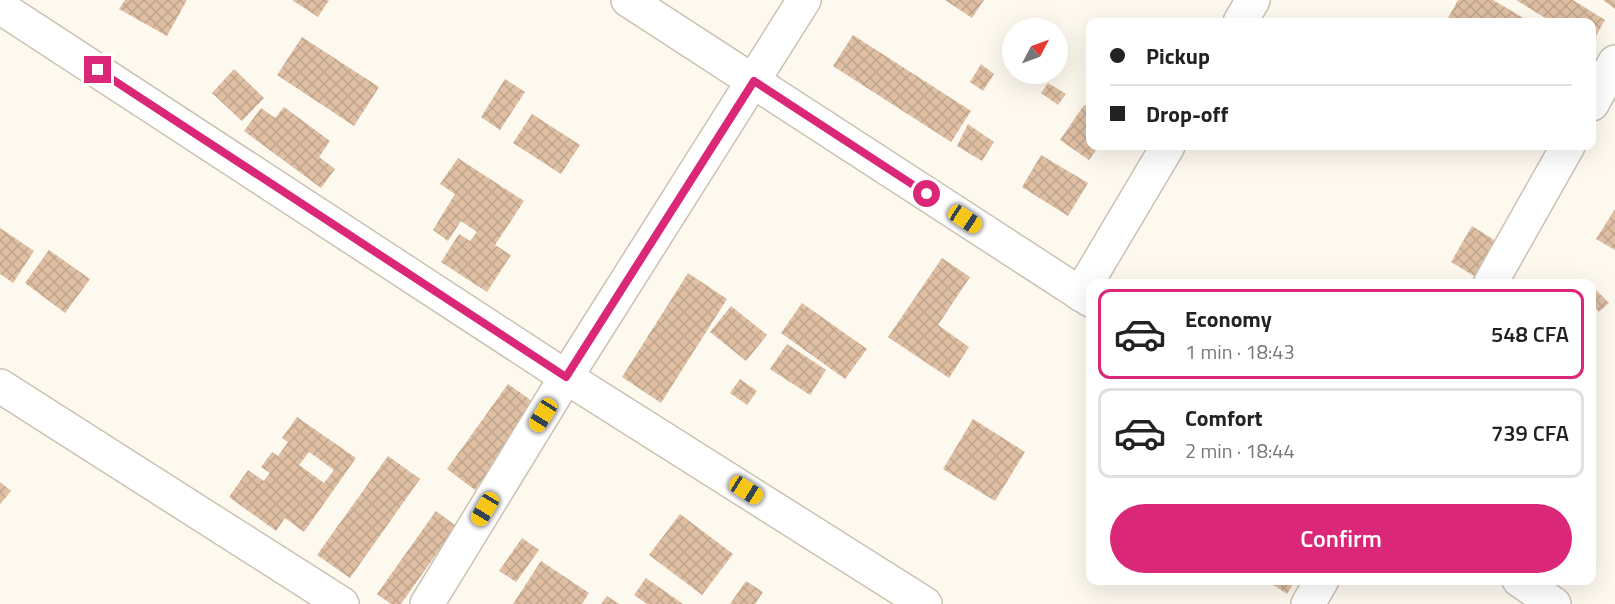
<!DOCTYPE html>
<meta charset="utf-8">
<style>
:root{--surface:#fff;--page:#f6f6f6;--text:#222;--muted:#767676;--line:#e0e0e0;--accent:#db2777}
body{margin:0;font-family:"Titillium Web",sans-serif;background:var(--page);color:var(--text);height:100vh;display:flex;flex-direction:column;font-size:22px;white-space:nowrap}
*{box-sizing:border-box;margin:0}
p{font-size:20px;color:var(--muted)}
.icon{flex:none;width:33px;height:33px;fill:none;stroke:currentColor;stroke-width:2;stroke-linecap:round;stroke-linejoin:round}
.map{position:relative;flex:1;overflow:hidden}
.side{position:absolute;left:1086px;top:279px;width:510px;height:306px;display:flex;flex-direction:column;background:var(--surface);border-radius:12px;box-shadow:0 6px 24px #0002}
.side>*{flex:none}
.hud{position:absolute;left:1086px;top:18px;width:510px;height:132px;border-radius:12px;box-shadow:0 6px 24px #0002;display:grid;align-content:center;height:132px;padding:0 24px;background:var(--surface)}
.needle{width:39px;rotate:49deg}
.controls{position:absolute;left:1002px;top:18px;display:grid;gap:12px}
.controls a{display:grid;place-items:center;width:66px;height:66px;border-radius:50%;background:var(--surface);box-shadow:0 6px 24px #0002;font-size:30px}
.end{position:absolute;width:27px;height:27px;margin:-14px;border:8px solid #db2777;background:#fff;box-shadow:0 0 0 3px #fff}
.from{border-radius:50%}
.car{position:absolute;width:18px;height:36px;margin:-18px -9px;border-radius:8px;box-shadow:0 0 4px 2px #0007;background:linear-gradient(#f5c518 24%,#345 0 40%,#f5c518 0 76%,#345 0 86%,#f5c518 0)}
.hud b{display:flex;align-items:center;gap:21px;height:57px;font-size:22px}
.hud b+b{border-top:2px solid var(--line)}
.hud i{width:15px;height:15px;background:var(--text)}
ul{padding:10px 0 0;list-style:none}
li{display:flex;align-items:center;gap:18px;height:90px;margin:0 12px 9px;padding:0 12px;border:3px solid var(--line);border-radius:12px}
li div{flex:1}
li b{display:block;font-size:22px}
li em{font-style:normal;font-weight:600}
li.active{border-color:var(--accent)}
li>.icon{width:54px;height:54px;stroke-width:1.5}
.action{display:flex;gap:12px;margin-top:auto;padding:12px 24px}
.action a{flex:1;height:69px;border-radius:36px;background:var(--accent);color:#fff;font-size:24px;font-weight:600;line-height:69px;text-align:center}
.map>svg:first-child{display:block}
.building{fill:url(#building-cross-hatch);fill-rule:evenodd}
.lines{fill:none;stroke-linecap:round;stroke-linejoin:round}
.minor-casing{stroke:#cac2b2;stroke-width:36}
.minor{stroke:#fff;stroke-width:33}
.route{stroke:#db2777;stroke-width:8}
</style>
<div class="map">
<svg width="1615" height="604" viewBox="0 0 1615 604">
<defs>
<pattern id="building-cross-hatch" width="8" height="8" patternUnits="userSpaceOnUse" patternTransform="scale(1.5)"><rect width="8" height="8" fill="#dfbfa3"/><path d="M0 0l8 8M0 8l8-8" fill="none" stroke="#bfa48c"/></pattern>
</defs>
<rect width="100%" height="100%" fill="#fef9ef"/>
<g class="building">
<polygon points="125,0 187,0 167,36 119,9"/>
<polygon points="292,0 329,0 318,17"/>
<polygon points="945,0 984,0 972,18"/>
<polygon points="1458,0 1493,0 1530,22 1455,22 1448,18"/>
<polygon points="1516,0 1573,0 1605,20 1592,43 1592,22 1552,22"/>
<polygon points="1603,0 1615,0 1615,9"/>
<polygon points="853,35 971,111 951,142 833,66"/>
<polygon points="302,37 379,87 354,126 277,75"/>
<polygon points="981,64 994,74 983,91 970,82"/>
<polygon points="234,69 264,98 242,121 212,93"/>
<polygon points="505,79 525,92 500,130 481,117"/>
<polygon points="1048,83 1066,94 1058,105 1041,93"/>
<polygon points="1084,105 1090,109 1090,146 1099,146 1089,160 1060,140"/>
<polygon points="284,107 330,141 319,157 335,169 321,188 244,131 261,108 275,118"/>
<polygon points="532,114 580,145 561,174 513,143"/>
<polygon points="968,124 994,142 982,161 957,146"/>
<polygon points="1041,155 1088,183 1068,216 1022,187"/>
<polygon points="458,158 524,201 495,245 511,255 487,292 441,262 459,234 470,241 477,232 461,221 448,241 433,230 455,194 440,184"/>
<polygon points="1615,209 1615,250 1596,239"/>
<polygon points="1472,226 1496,241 1474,276 1451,262"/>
<polygon points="0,228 34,251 13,283 0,274"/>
<polygon points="49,250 90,279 65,313 25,283"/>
<polygon points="942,258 970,277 938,325 969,347 949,378 888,337"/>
<polygon points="688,273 727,299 661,403 622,377"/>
<polygon points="1595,289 1609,303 1599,312 1592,304 1592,293"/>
<polygon points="802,303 867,349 845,379 781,333"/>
<polygon points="731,306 767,335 746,361 710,332"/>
<polygon points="787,344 826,370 810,395 770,369"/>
<polygon points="740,379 757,391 747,405 730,393"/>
<polygon points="508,384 536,404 475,490 447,469"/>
<path d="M297,417L356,458L304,532L285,518L276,531L229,497L248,470L264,481L270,473L261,467L272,452L278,456L288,442L282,438ZM309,452L334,470L324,483L299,465Z"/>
<polygon points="973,419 1025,452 995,501 943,469"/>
<polygon points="388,456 420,479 350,578 317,555"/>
<polygon points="0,482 11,491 0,504"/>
<polygon points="436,511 456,526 401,604 391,604 377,594"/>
<polygon points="680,514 733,554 702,595 649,555"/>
<polygon points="522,538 539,550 516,582 499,571"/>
<polygon points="541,561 589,593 582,604 513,604"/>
<polygon points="646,578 683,604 647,604 634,595"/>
<polygon points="1266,580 1296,580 1287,594"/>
<polygon points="746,581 763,592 755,604 730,604"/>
<polygon points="607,596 619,604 601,604"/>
</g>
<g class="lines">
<defs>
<g id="minor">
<polyline points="628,0 1090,300"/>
<polyline points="0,7 566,377 925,604"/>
<polyline points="1240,22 1253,0"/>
<polyline points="1592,104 1615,62"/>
<polyline points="1490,284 1568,146"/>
<polyline points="1080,294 1168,146"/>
<polyline points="0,386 342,604"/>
<polyline points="1519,580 1554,604"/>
<polyline points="427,604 566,377 804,0"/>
<polyline points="1308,604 1322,580"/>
</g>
</defs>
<use href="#minor" class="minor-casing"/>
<use href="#minor" class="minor"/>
</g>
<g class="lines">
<polyline class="route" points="98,70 566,377 754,81 927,194"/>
</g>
</svg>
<div class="controls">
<a><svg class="needle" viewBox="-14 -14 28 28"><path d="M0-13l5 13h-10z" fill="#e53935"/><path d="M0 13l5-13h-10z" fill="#767676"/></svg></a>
</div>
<i class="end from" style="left:927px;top:194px"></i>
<i class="end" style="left:98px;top:70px"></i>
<i class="car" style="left:965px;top:219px;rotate:123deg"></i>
<i class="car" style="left:543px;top:415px;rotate:212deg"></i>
<i class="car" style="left:746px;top:490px;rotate:122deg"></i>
<i class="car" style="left:485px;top:509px;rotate:211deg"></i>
<div class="hud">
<b><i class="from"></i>Pickup</b>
<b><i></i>Drop-off</b>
</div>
<section class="side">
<ul>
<li class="active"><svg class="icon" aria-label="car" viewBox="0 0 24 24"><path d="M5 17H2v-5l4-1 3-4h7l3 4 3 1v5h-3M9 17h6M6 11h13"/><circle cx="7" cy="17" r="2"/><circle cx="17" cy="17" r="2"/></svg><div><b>Economy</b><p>1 min · 18:43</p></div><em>548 CFA</em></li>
<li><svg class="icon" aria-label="car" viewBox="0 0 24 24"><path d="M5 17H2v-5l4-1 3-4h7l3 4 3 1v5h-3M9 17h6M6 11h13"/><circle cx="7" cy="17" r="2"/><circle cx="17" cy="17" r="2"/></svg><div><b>Comfort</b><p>2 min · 18:44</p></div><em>739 CFA</em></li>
</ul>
<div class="action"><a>Confirm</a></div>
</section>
</div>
